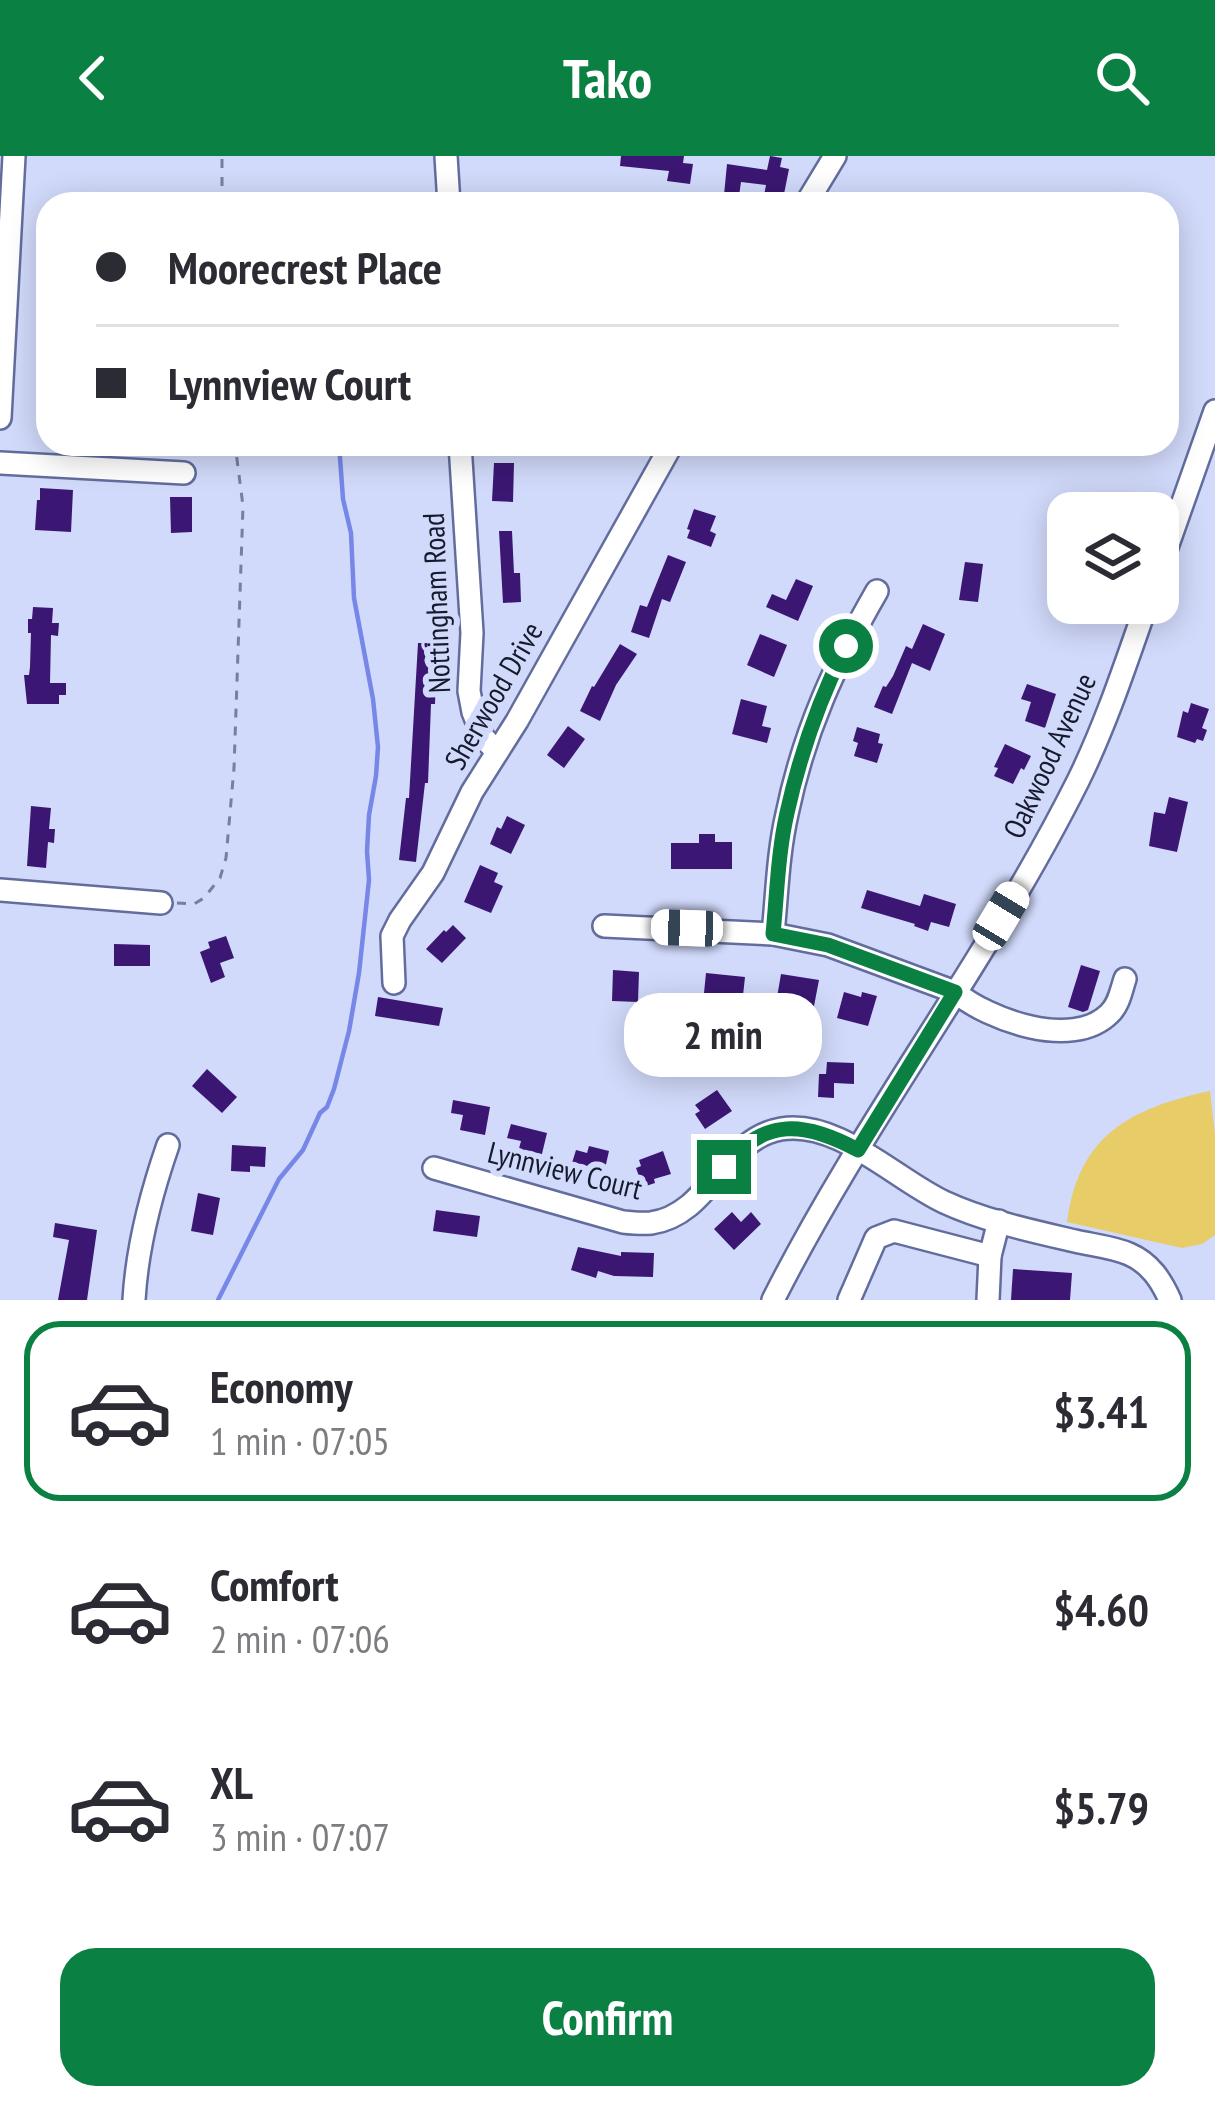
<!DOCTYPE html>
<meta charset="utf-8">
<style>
:root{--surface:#fff;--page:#f7f7f7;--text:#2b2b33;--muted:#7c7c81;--line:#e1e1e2;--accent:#0b8043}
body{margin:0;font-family:"PT Sans Narrow",sans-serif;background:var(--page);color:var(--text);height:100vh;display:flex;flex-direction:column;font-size:45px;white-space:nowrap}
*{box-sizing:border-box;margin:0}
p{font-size:39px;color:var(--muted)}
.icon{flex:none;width:66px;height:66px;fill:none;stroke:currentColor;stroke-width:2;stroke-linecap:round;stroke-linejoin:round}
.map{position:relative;height:1144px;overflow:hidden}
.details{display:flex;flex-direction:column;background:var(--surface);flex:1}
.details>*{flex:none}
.guide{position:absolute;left:36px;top:36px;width:1143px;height:264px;border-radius:36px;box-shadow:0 6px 30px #0003;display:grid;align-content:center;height:264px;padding:0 60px;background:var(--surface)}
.tools{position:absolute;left:1047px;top:336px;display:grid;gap:24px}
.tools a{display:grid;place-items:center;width:132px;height:132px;border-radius:24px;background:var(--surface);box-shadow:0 6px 30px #0003;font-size:60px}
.end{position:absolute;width:54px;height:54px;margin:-27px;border:15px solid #0b8043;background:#fff;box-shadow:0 0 0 6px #fff}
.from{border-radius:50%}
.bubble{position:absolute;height:84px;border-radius:36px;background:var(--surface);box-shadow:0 6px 30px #0003;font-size:39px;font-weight:700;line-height:84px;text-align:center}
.car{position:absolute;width:36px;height:72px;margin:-36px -18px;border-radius:15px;box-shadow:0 0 9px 3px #0007;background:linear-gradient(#fff 24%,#345 0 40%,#fff 0 76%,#345 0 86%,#fff 0)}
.guide b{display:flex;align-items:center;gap:42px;height:114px;font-size:45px}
.guide b+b{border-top:3px solid var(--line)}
.guide i{width:30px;height:30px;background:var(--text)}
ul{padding:21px 0 0;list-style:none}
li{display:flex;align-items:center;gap:36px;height:180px;margin:0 24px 18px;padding:0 36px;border:6px solid transparent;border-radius:36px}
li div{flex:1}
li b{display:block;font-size:45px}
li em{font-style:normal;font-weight:700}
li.active{border-color:var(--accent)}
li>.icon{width:108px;height:108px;stroke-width:1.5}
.action{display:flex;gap:24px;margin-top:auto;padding:24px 60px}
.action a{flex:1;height:138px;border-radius:36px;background:var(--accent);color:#fff;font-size:48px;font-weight:700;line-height:138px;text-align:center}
header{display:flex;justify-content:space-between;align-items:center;height:156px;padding:0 60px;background:var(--accent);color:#fff;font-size:54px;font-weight:700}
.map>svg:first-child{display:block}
.green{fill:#e7cc67}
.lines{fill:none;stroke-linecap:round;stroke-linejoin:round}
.stream{stroke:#7787e8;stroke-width:4.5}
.building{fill:#3b1773}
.minor-casing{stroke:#626d9e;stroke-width:26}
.path{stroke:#797f9a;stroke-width:3;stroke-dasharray:9 9;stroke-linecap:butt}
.minor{stroke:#fff;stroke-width:21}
.route{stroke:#0b8043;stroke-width:15}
.labels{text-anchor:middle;stroke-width:12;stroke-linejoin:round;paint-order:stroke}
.street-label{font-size:30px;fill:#161a2d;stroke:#d2dafb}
</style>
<header><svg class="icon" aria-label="back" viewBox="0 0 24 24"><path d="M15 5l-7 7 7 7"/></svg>Tako<svg class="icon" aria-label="search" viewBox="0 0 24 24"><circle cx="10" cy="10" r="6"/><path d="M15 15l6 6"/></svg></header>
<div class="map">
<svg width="1215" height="1144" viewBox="0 0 1215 1144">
<rect width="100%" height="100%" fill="#d2dafb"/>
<path class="green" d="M1210,935L1215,979V1079L1202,1088L1182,1092L1067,1066C1078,979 1131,952 1210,935Z"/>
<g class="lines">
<polyline class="stream" points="218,1144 279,1023 303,994 320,957 327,951 334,933 349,875 359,817 369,724 367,695 369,659 376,620 378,591 373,543 354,442 351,377 343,343 339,288"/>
</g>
<g class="building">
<polygon points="621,0 684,0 683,7 693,8 690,28 667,25 669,15 620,10"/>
<polygon points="770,0 782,2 780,11 789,13 782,48 763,45 766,29 741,26 739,40 724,39 727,8 767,14"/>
<polygon points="494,307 514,307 513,346 492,345"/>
<polygon points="40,332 73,334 71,376 35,374 37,344 40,344"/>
<polygon points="170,341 192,341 192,376 171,377"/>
<polygon points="694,353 716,360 710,375 716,378 711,391 687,382 690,374 687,373"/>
<polygon points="499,375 512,375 514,417 520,417 521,446 503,447"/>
<polygon points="668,399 686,406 670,446 662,443 649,482 631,476 640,449 647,451"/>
<polygon points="965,406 983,408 978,446 959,444"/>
<polygon points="796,423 813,430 798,465 766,451 772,438 786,444"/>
<polygon points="33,451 53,452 52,467 59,467 58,480 51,479 50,527 66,527 66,539 59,539 59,548 27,548 24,519 29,519 30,511 31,477 28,477 28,463 32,463"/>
<polygon points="923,468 945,478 930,515 912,507 892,558 874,551 883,530 886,531 893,520 906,490 912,493"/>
<polygon points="760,478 787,489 774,521 747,509"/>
<polygon points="418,487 437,487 435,548 431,548 428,627 425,627 416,706 399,704 406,642 409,642"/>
<polygon points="620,488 637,498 616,529 600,565 580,555 592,530 594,531"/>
<polygon points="1027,528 1056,538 1045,572 1025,565 1031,546 1021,543"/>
<polygon points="741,543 767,550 762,570 771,572 767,587 732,578"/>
<polygon points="1191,547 1209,553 1202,572 1207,574 1203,585 1197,583 1195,587 1177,581 1183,555 1188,557"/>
<polygon points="568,570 585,583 564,612 547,599"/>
<polygon points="857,571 880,578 878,587 883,588 877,607 854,600 858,587 853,585"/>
<polygon points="1005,588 1031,600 1024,614 1021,612 1013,628 994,620 998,612 994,611"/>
<polygon points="1169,641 1188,646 1177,696 1149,690 1154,656 1165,658"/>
<polygon points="31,650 51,652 49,673 55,673 54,687 48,686 46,712 27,710"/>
<polygon points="507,660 525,669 511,698 490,688 497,671 501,673"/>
<polygon points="699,678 715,678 715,686 732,686 732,713 671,713 671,687 699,687"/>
<polygon points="480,709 498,717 494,726 503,730 491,757 464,746"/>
<polygon points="867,734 920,750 924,738 956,748 949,771 931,766 928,775 914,770 915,768 861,752"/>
<polygon points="453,769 466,782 442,807 426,793 444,774 446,776"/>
<polygon points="226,780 234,802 220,807 225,821 211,827 200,796 210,792 208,786"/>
<polygon points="114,788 150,789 150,810 114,810"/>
<polygon points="1081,809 1100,815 1088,854 1083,856 1068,851"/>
<polygon points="613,814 639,816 638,846 612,845"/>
<polygon points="706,817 745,821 741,858 722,856 723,849 703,847"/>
<polygon points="781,818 819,824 814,850 789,846 787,855 775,853"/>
<polygon points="844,836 861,841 862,836 877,840 868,870 837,862"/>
<polygon points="378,841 443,852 439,870 375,860"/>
<polygon points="827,906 854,907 854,928 834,927 834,942 818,941 819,918 826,918"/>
<polygon points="207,913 237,941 222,957 192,930"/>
<polygon points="717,934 732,955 705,973 695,958 700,955 695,949"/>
<polygon points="453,944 490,951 485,979 460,974 463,959 451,957"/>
<polygon points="511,968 547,977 540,1006 517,1000 521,985 507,982"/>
<polygon points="232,989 266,991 265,1011 250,1010 250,1016 231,1015"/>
<polygon points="589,990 609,995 602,1026 589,1022 587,1026 568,1020 576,994 587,997"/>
<polygon points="663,995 671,1018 654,1023 655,1027 643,1031 636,1012 641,1010 639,1004"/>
<polygon points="198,1037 220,1042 213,1079 191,1075"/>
<polygon points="436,1054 480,1060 477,1081 433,1075"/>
<polygon points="732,1056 741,1066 751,1056 761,1068 734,1094 714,1073"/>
<polygon points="55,1067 97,1074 87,1144 58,1144 69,1084 53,1081"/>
<polygon points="578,1091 621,1100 621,1096 654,1097 653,1121 614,1120 598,1115 596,1122 571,1114"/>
<polygon points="1013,1113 1072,1117 1070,1144 1011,1144"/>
</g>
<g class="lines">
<defs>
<g id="minor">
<polyline points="446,0 449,48"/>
<polyline points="806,48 835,0"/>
<polyline points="0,262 14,0"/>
<polyline points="460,288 472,477 469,535 473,556 483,581 497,596"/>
<polyline points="0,307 184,317"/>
<polyline points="1158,417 1215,255"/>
<polyline points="0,734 161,747"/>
<path d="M604,770L773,778L828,789L955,836C989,864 1072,894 1109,858C1119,849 1121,835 1125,823"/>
<path d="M773,778C777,738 778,697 787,658C804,575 835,508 877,435"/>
<polyline points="394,827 392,780 400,764 433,717 472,636 517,565 672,288"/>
<path d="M434,1012L623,1066C632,1067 642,1068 651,1067C710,1059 723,983 781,973C837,963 895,1023 944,1046C985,1065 1032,1075 1075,1085C1092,1089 1113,1091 1129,1098C1150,1107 1161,1124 1170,1144"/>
<path d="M134,1144C137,1092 151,1038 168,989"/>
<path d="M773,1144C863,965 988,805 1078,625C1106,568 1126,507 1147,447"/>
<polyline points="849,1144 876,1082 894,1075 990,1100"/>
<polyline points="988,1144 990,1100 999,1065"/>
</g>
</defs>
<use href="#minor" class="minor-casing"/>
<g class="path">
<polyline points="222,48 222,0"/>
<polyline points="177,747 194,748 204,742 220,722 226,702 234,612 243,350 235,288"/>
</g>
<use href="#minor" class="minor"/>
</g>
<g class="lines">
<path class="route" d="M724,1011C765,960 806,966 858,994L955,836L828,789L773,778C777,738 778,696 787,657C800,598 819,544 846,490"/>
</g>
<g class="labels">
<g class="street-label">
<text transform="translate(437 447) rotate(-92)" y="10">Nottingham Road</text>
<text transform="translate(494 540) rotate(-60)" y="10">Sherwood Drive</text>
<text transform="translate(1050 600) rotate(-65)" y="10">Oakwood Avenue</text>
<text transform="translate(565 1015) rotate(14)" y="10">Lynnview Court</text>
</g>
</g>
</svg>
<div class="tools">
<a><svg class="icon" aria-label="layers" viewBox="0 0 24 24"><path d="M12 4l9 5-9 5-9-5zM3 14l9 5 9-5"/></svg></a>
</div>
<i class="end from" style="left:846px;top:490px"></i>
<i class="end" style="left:724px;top:1011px"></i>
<div class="bubble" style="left:624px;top:837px;width:198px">2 min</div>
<i class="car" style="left:1001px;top:760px;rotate:31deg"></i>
<i class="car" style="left:687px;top:772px;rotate:272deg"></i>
<div class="guide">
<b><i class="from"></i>Moorecrest Place</b>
<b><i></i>Lynnview Court</b>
</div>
</div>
<section class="details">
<ul>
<li class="active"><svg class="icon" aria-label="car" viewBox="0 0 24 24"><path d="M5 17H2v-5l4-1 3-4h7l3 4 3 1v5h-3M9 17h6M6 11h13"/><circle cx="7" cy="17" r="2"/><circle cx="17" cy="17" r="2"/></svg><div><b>Economy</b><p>1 min · 07:05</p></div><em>$3.41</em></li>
<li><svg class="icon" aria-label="car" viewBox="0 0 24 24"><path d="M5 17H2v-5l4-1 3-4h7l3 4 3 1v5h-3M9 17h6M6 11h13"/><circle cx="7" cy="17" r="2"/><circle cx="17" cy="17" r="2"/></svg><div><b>Comfort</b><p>2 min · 07:06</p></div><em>$4.60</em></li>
<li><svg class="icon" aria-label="car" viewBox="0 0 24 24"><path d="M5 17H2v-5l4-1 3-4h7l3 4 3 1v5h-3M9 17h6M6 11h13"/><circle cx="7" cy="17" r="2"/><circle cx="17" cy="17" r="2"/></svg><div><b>XL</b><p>3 min · 07:07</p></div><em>$5.79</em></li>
</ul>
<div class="action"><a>Confirm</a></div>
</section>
